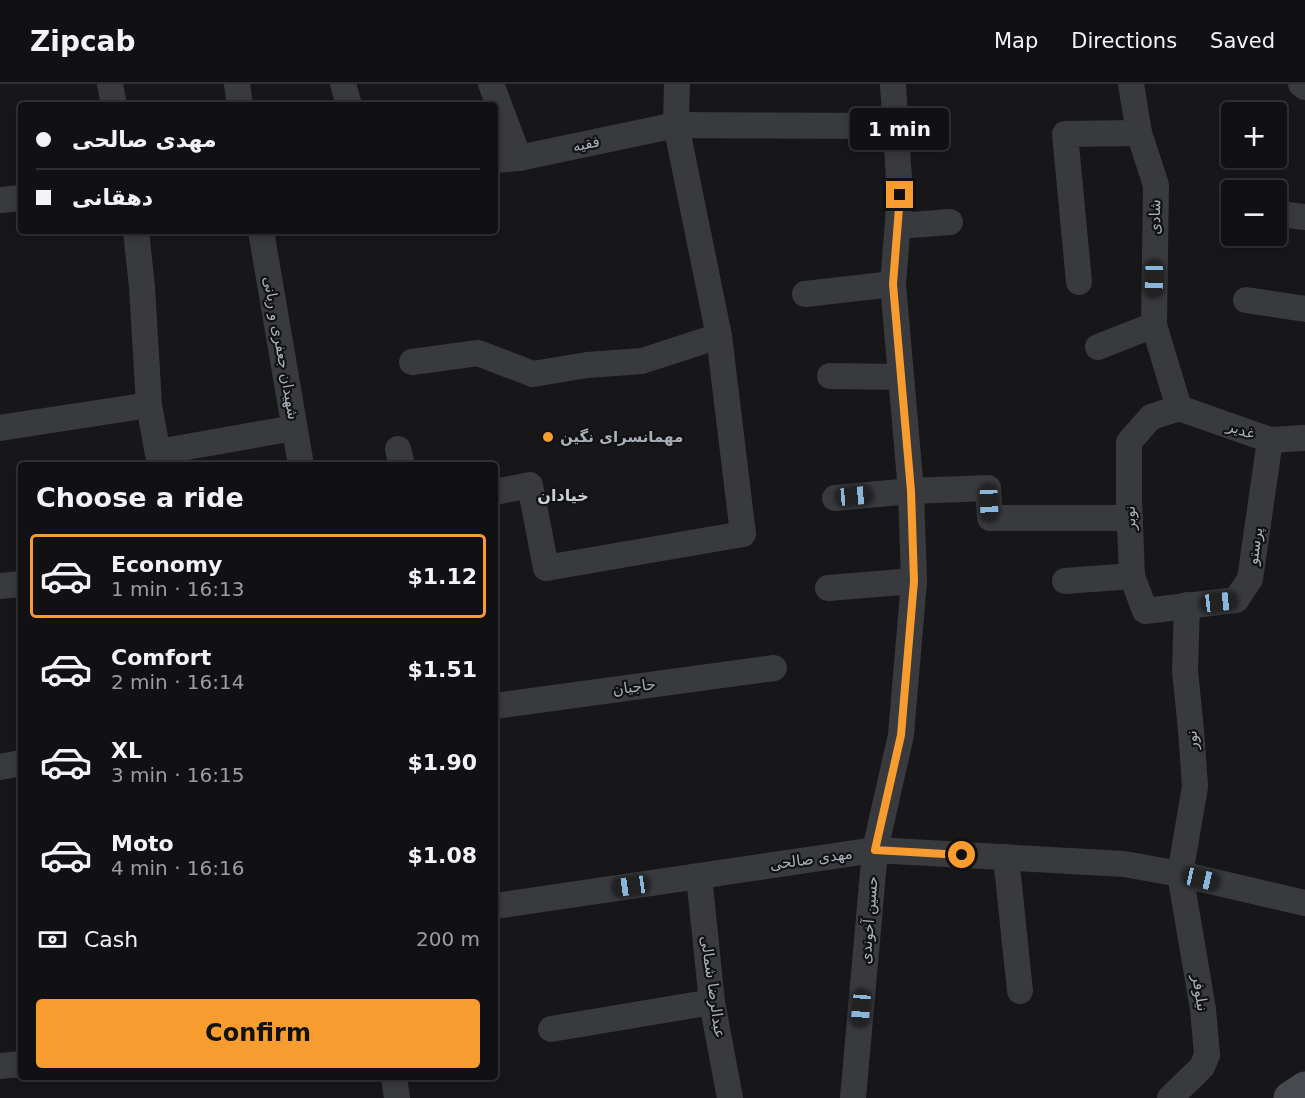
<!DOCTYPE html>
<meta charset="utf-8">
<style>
:root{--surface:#111113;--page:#1e1f21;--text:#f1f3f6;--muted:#9c9da0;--line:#303133;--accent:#f99c2f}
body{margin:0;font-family:"DejaVu Sans",Vazirmatn,sans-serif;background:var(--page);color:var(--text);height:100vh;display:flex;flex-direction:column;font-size:22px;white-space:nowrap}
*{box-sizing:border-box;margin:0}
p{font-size:20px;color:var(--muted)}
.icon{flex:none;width:33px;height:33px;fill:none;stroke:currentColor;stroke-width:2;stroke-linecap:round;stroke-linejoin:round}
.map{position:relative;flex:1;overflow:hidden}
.panel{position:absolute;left:18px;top:378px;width:480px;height:618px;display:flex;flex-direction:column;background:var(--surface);border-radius:6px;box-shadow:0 3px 9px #0003,0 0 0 2px var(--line)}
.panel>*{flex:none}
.hud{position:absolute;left:18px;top:18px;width:480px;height:132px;border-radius:6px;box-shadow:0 3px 9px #0003,0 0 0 2px var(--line);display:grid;align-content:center;height:132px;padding:0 18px;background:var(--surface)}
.buttons{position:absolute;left:1221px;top:18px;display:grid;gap:12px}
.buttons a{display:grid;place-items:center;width:66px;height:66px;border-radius:6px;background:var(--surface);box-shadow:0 3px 9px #0003,0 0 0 2px var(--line);font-size:30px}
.end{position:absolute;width:27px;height:27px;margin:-14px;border:8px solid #f99c2f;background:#111;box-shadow:0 0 0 3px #111}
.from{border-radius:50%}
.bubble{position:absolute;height:42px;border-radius:6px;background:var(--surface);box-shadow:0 3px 9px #0003,0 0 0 2px var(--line);font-size:20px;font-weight:700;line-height:42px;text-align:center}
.car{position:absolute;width:18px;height:36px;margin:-18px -9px;border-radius:8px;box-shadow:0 0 4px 2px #0007;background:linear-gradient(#222 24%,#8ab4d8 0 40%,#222 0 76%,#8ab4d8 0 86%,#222 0)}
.hud b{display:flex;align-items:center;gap:21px;height:57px;font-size:22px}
.hud b+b{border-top:2px solid var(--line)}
.hud i{width:15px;height:15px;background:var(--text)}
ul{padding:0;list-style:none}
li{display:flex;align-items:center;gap:18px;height:84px;margin:0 12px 9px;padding:0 6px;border:3px solid transparent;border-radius:6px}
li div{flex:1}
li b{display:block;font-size:22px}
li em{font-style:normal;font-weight:700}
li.on{border-color:var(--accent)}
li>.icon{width:54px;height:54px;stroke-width:1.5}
h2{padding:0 18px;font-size:27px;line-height:72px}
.pay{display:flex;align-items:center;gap:15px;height:66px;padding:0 18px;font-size:22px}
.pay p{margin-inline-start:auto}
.action{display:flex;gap:12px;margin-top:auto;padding:12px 18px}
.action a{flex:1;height:69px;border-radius:6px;background:var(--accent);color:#111;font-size:24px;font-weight:700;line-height:69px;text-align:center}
header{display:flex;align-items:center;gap:36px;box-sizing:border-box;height:84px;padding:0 30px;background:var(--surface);border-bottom:2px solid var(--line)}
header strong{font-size:28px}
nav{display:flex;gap:33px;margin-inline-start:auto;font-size:21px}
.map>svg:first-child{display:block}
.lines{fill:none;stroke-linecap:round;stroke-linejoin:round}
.street{stroke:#383a3e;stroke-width:26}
.secondary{stroke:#46494e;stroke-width:33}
.route{stroke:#f99c2f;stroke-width:8}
.poi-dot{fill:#f99c2f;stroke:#121214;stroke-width:2}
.labels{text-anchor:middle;stroke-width:4.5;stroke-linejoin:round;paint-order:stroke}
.street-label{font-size:15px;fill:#a9b0ba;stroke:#121214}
.poi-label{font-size:15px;font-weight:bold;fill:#a9b0ba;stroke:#121214;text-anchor:start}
.neighbourhood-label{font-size:16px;font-weight:bold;fill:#caced5;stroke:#121214}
</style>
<header>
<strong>Zipcab</strong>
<nav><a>Map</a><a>Directions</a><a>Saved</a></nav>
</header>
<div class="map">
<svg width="1305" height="1014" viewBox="0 0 1305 1014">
<rect width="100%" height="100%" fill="#171719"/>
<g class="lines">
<g class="street">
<polyline points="110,0 114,21"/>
<polyline points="237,0 240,21"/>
<polyline points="343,0 349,21"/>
<polyline points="491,0 519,74"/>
<polyline points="1131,0 1139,49 1156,101 1154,241 1179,324"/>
<polyline points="1301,0 1305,3"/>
<polyline points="495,76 519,74 676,41 896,42"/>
<polyline points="0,116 21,114"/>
<polyline points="1288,131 1305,133"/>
<polyline points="898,142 950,138"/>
<polyline points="136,147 142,203 149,321 160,381"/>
<polyline points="261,147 301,381"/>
<polyline points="1079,198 1065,50 1139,49"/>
<polyline points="805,210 893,200"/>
<polyline points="1246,216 1305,225"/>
<polyline points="1098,263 1154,241"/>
<polyline points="412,278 478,269 533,290 587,281 642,277 719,252"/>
<polyline points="830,292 901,293"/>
<polyline points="1179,324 1151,333 1129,358 1129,416 1132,492 1145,527 1236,516 1250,495 1270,356"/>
<polyline points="1179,324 1270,356 1305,354"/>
<polyline points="0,344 149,321"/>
<polyline points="398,365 402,381"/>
<polyline points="158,368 294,344"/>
<polyline points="495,408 530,401 546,484 743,450 719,252 676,41 677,0"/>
<polyline points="835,414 911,407 988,404 990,434 1130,434"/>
<polyline points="1065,497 1132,492"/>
<polyline points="0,502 21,500"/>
<polyline points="828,504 914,497"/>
<polyline points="495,622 774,584"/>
<polyline points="0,683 21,679"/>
<polyline points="1006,773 1020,907"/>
<polyline points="699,792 712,918 730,1014"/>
<polyline points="495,822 875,766 1124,780 1180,790 1305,819"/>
<polyline points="551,945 712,918"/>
<polyline points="0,982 21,980"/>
<polyline points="394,993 397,1014"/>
<polyline points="853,1014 875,766 901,651 914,497 911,407 893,200 900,111 893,0"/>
<polyline points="1170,1014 1202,983 1207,971 1203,925 1180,790 1195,703 1191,646 1185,587 1187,521"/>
</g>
<polyline class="secondary" points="1290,1014 1305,1004"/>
</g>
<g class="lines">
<polyline class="route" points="900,111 893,200 911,407 914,497 901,651 875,766 962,771"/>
</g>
<circle class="poi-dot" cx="548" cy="353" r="6"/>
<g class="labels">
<g class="street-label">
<text transform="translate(586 60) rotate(-12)" y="5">فقیه</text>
<text transform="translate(1155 133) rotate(-89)" y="5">شادی</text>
<text transform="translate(281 264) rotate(80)" y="5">شهیدان جعفری و ربانی</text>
<text transform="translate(1241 346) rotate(20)" y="5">غدیر</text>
<text transform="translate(1130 434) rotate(-92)" y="5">نوبر</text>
<text transform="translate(1255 462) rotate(-82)" y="5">پرستو</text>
<text transform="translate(634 603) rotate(-8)" y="5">حاجیان</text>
<text transform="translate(1192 656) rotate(-94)" y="5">نور</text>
<text transform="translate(811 775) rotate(-8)" y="5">مهدی صالحی</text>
<text transform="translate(869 836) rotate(-85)" y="5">حسین آخوندی</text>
<text transform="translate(713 903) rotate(82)" y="5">عبدالرضا شمالی</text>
<text transform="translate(1200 909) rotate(81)" y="5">نیلوفر</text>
</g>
<g class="poi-label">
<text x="560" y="358">مهمانسرای نگین</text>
</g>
<g class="neighbourhood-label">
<text x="563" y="417">خیادان</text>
</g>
</g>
</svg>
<div class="buttons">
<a>+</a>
<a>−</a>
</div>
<i class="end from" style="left:962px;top:771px"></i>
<i class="end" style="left:900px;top:111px"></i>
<div class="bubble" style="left:850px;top:24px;width:99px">1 min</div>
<i class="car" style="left:1154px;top:195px;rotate:181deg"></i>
<i class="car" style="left:854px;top:412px;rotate:85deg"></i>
<i class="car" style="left:989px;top:419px;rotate:178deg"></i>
<i class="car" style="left:1219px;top:518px;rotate:84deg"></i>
<i class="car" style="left:1201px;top:795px;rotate:103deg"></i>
<i class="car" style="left:631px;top:802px;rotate:262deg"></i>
<i class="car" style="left:861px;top:924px;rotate:185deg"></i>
<div class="hud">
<b><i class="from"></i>مهدی صالحی</b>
<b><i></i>دهقانی</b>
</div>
<section class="panel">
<h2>Choose a ride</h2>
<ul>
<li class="on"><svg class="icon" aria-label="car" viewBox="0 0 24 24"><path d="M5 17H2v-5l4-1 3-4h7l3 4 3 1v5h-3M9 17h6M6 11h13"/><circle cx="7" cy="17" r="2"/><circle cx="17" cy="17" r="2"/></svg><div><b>Economy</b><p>1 min · 16:13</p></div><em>$1.12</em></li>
<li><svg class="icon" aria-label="car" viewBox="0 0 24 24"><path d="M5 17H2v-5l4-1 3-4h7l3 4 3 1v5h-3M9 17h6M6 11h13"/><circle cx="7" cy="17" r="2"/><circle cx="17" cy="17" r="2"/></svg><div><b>Comfort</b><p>2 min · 16:14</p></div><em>$1.51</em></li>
<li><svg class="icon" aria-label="car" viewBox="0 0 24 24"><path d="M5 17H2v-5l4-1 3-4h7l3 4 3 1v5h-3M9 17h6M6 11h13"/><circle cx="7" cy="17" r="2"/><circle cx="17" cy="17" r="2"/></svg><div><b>XL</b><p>3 min · 16:15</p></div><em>$1.90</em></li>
<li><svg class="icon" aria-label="car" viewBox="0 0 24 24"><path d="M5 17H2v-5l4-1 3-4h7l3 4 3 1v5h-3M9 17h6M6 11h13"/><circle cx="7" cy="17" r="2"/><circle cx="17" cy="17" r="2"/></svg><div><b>Moto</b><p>4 min · 16:16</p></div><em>$1.08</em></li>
</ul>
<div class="pay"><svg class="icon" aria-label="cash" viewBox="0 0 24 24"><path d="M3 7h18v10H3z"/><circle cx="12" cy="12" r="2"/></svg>Cash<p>200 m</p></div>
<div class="action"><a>Confirm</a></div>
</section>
</div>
